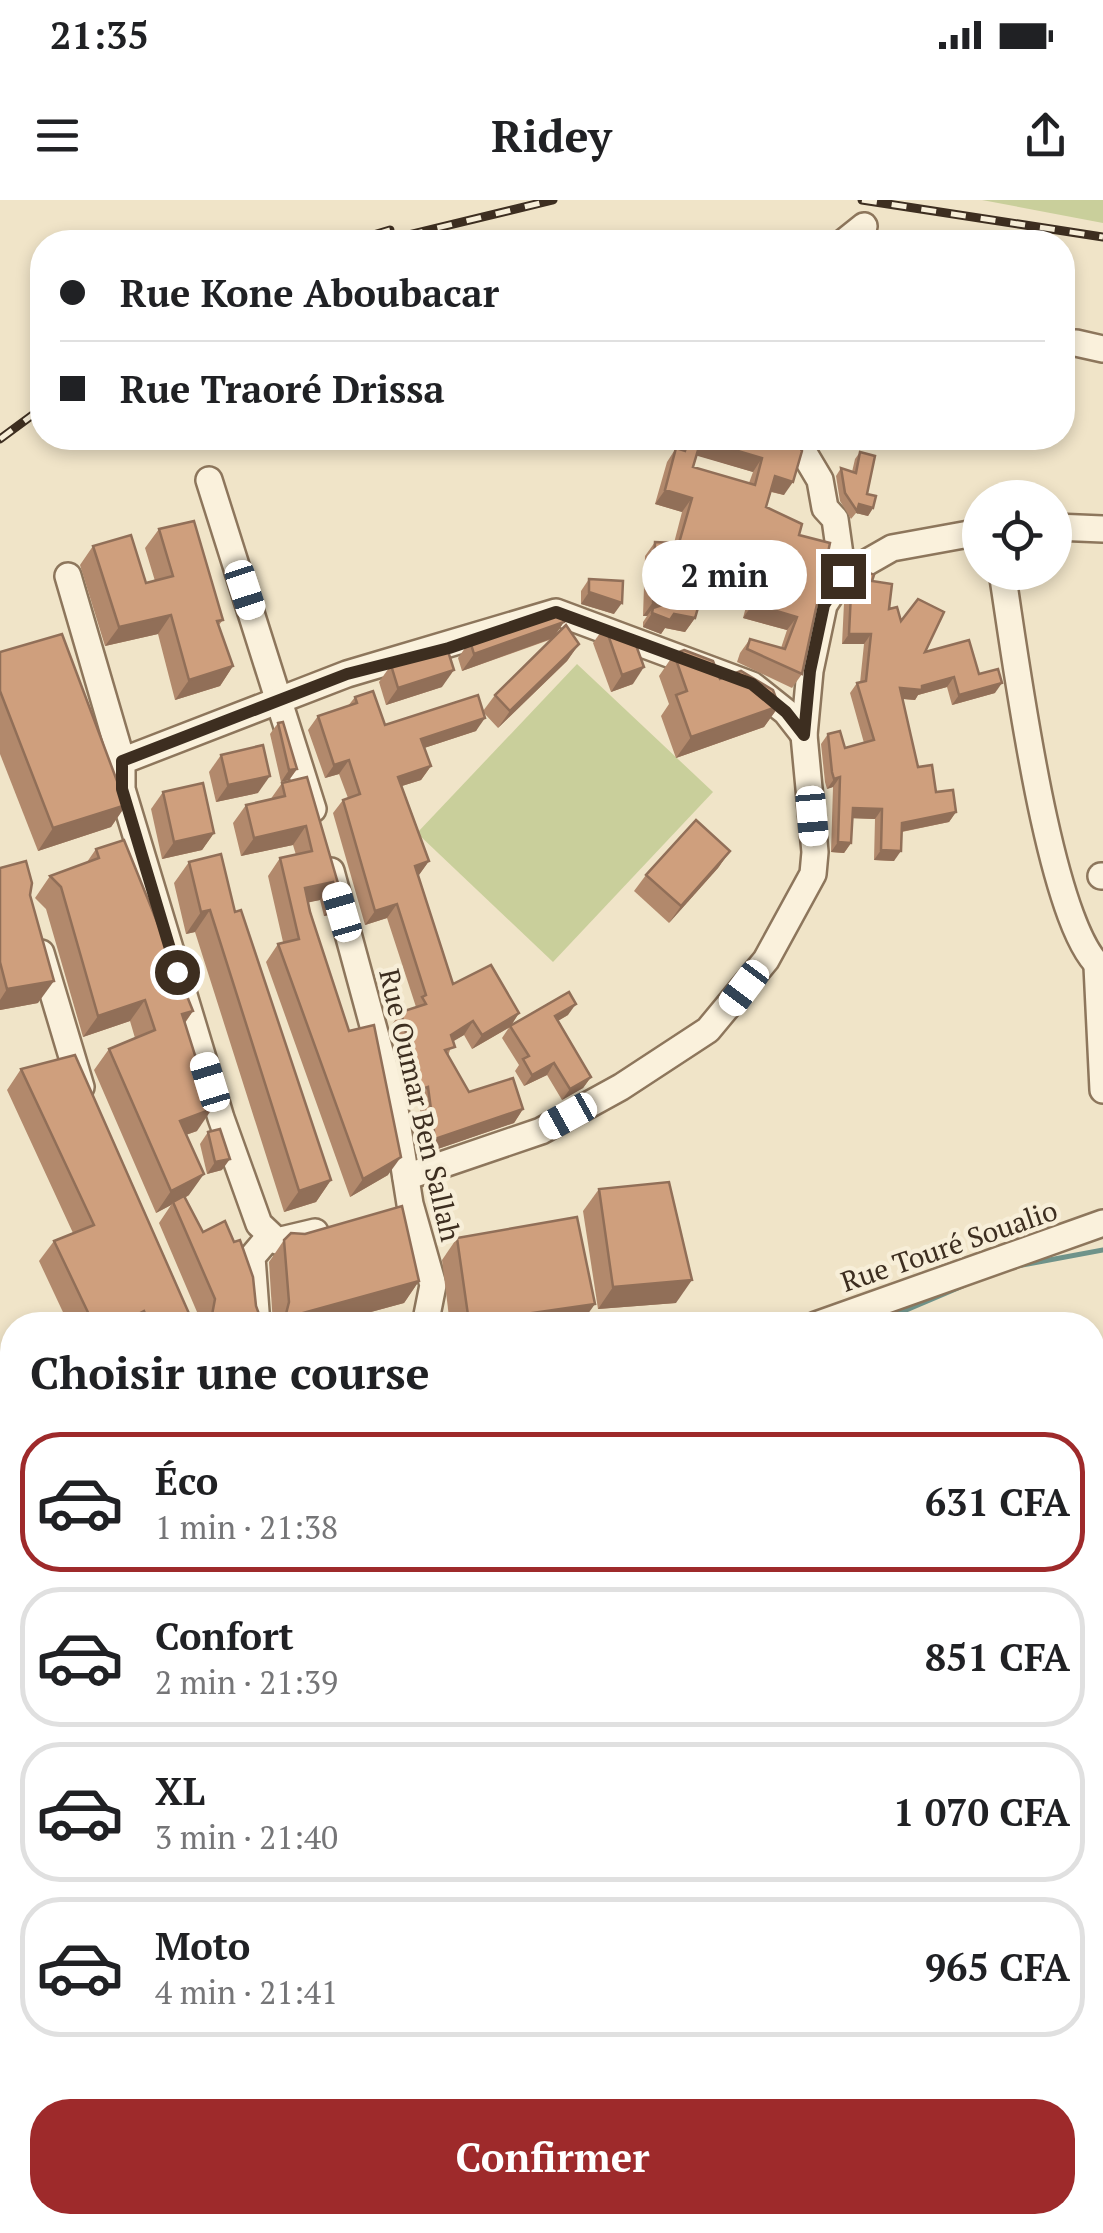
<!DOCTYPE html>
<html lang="fr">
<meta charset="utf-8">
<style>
:root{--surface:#fff;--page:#f2f2f2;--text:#202124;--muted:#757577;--line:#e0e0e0;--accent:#9e2a2b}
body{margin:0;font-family:"PT Serif",serif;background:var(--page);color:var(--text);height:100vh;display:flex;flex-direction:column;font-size:38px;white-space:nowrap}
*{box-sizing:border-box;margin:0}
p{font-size:32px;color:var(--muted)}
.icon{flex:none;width:55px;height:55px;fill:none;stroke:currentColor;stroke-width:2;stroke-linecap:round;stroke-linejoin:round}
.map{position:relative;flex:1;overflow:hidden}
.panel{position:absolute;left:0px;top:1112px;width:1105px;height:922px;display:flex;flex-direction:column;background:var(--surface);border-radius:40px 40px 0 0;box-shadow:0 5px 15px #0003}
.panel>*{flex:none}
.top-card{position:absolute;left:30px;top:30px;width:1045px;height:220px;border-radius:40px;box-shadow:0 5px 15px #0003;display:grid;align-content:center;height:220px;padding:0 30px;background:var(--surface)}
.controls{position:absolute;left:962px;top:280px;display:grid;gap:20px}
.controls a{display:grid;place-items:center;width:110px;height:110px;border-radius:50%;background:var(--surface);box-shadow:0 5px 15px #0003;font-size:50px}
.end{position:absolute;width:45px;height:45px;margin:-22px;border:12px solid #3d2e20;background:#fff;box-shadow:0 0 0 5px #fff}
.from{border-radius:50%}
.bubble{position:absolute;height:70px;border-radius:35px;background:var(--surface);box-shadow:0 5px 15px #0003;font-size:32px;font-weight:700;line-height:70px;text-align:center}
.car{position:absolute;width:30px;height:60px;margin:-30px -15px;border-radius:12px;box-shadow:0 0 8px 2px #0007;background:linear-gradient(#fff 24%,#345 0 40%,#fff 0 76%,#345 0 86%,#fff 0)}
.top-card b{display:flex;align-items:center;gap:35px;height:95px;font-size:38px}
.top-card b+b{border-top:2px solid var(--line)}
.top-card i{width:25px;height:25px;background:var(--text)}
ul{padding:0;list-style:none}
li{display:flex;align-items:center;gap:30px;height:140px;margin:0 20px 15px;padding:0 10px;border:5px solid var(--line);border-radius:40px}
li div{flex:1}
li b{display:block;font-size:38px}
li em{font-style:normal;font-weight:700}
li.current{border-color:var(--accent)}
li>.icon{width:90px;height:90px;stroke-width:1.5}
h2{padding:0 30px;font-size:45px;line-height:120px}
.cta{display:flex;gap:20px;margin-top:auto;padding:20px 30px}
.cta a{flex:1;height:115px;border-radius:40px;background:var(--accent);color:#fff;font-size:40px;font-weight:700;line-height:115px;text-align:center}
.status{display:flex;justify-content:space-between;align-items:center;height:70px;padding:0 50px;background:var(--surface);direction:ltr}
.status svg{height:28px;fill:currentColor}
header{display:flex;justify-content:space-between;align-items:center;height:130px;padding:0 30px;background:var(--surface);font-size:45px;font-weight:700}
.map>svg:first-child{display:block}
.green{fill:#c9cf9b}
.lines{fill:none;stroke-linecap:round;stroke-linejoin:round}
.stream{stroke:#6f938a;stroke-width:5}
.minor-casing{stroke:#8d765c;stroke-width:30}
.major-casing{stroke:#5b4430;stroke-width:35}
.minor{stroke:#faf1dc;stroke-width:25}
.major{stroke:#f3d9a0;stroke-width:30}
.rail-casing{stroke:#3d2e20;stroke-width:9}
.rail{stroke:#f7eed8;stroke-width:5;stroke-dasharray:15;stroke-linecap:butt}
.wall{fill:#b2896c;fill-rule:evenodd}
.shaded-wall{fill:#916f58}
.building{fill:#cf9f7d;stroke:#916f58;stroke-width:2.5;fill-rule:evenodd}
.route{stroke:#3d2e20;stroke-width:12}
.labels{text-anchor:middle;stroke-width:9;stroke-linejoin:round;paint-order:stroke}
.street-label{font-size:28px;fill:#3d2e20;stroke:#f7eed8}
</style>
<div class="status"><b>21:35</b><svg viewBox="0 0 49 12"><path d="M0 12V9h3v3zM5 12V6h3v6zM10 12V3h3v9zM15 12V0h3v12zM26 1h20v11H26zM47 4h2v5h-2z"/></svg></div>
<header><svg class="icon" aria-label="menu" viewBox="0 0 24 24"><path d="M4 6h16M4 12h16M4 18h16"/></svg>Ridey<svg class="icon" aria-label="share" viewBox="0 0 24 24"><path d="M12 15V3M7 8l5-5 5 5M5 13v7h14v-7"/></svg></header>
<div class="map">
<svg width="1103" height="2033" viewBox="0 0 1103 2033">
<rect width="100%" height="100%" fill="#f0e4c8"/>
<g class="green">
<polygon points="982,0 1103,0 1103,23"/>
<polygon points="577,464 713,592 553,762 417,633"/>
</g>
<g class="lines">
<g class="stream">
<polyline points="1017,1066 1103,1050"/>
<polyline points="871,1125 965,1085"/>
<polyline points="0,1552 12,1544"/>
</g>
<defs>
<g id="minor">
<polyline points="844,42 864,26"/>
<polyline points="1076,143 1103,149"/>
<polyline points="209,280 313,609"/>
<polyline points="1055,327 1103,329"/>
<path d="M1002,372C1014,445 1049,733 1103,769"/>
<polyline points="68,376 122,561"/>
<polyline points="843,376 892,348 980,332"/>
<polyline points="331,671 394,903 410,1004 433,1085 425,1125"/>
<polyline points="1101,676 1103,676"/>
<polyline points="41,753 81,887"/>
<polyline points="1097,766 1103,890"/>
<polyline points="406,977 541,931 621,887 708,830 766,760 813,674 815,652 804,535 810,471 824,405 843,376 835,319 825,308 820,280 795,238"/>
<polyline points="315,1032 277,1041 259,1024 221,918 122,589 122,561 347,474 556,412 752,485 786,512 804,535"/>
<polyline points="257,1125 252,1057 269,1037"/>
<polyline points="816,1125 1103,1023"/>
<polyline points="1092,1339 1103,1335"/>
<polyline points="1092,1406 1103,1403"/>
<polyline points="1092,1577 1103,1571"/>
<polyline points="1092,1911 1103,1908"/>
<polyline points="0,1950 12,1914"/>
<polyline points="1092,1977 1103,2009"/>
<polyline points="481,2022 484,2033"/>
<polyline points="841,2022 846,2033"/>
<polyline points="991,2022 994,2033"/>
<polyline points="148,2033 152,2022"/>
<polyline points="747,2033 783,2022"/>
</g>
<g id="major">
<polyline points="1092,1380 1103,1377"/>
<polyline points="0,1681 12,1677"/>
<polyline points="0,1722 12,1718"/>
</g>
</defs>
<use href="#minor" class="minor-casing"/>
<use href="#major" class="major-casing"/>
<use href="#minor" class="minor"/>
<use href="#major" class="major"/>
<defs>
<g id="rail">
<polyline points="862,0 1103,37"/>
<polyline points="350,42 390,30"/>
<polyline points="379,42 553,0"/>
<polyline points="0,239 42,208"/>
</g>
</defs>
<use href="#rail" class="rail-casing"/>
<use href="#rail" class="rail"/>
</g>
<g class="wall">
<path d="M683,238H794L784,295L771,292L766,307L799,335L802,474L792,488L737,462L740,453L750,439L781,448L787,430L743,418L752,384L695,368L690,383L695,418L685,432L665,428L661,434L643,427V422L647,416H643L645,356L655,342L674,343L682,312L655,304L667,262L676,248L680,250ZM697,255L753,272L749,283L693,267Z"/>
<polygon points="860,252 867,294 873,308 868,316 856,313 851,319 840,301 836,276 841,268 852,272 855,259"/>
<polygon points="159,329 223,420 218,426 233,466 220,486 175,500 158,434 105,446 80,365 93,346 146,383 155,381 145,348"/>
<polygon points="589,379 614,414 581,404 581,391"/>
<polygon points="872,381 889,409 901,421 925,452 979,474 995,493 952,505 947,487 918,495 915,500 903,499 918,567 936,592 956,612 949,622 902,632 894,661 874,660 875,619 852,618 851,643 844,653 831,652 833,587 827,589 825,582 821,544 828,534 845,548 864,543 850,493 857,483 860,483 864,444 842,444 844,403 851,393"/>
<polygon points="564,422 553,438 579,444 567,461 498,528 484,513 476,531 424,548 431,566 421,580 402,586 429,661 418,676 453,784 519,813 510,827 472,849 464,835 453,841 448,856 469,892 523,909 514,923 426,953 419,901 410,904 391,826 401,812 416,807 387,718 365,725 333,613 343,600 348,598 339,574 325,578 308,530 318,516 348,506 355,497 385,525 483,511 495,495 552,439 462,471 458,458 470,441"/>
<polygon points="605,426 633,484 611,492 593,443"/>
<polygon points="0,452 126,605 111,627 38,651 0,554"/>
<polygon points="674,454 720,479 779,506 764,527 676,558 661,516 669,504 659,476"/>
<polygon points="391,465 442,487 386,505 379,482"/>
<polygon points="278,523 297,569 289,580 281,582 270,534"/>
<polygon points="221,555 258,593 216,602 209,572"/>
<polygon points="307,577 342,697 329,715 324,716 320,700 308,702 388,975 350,997 266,762 278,744 283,742 268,676 280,658 296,655 293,645 241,656 233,623 246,605 270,600 282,583"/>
<polygon points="163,592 214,633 202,650 162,659 151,609"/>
<polygon points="96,649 193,811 185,823 197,931 186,935 189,995 185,998 203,1032 256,1106 263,1125 69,1125 39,1061 54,1041 73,1033 7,890 21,869 191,1118 200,1119 159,1023 171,1005 156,1013 94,870 109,849 135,838 130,821 83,837 46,709 35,698 50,676 87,662"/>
<polygon points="730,651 718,668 669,723 634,691 646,675"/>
<polygon points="189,662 235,712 331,980 316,1002 284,1012 195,732 186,734 174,683"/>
<polygon points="0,668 30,695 38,803 0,810"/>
<polygon points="568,815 558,821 591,877 583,888 562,900 547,875 524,886 515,871 519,865 502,838 510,826"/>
<polygon points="208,932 222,970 207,974 200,944"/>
<polygon points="599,989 676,1103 598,1109 583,1011"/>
<polygon points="457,1038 580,1125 450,1125 442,1060"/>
<polygon points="284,1040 419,1081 404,1103 323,1125 273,1125 269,1062"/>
</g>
<g class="shaded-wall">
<polygon points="701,240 762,258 753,272 691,254"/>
<polygon points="775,276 793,282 784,295 765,290"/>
<polygon points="665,290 692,298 682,312 655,304"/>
<polygon points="859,304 873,308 868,316 856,313"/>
<polygon points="699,353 762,371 752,384 689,367"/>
<polygon points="589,392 622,403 614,414 581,404"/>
<polygon points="653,402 668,403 674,414 695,418 685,432 665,428 661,434 643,427 652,413 653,408 647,416 643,416"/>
<polygon points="753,404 797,417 787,430 743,418"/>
<polygon points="171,415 158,434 105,446 119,427"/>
<polygon points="564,422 553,438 462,471 474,454"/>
<polygon points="849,434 871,434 864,444 842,444"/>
<polygon points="579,444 567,461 498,528 510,511"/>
<polygon points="233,466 220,486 175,500 189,480"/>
<polygon points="644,467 633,484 611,492 622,475"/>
<polygon points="454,470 442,487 386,505 398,488"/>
<polygon points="954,477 947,487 918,495 915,500 893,498 900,488 922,486"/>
<polygon points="1002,483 995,493 952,505 959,495"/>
<polygon points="779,506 764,527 676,558 691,537"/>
<polygon points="485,518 476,531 412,552 421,539"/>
<polygon points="349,560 339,574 325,578 334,565"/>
<polygon points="431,566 421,580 389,590 398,577"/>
<polygon points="297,569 289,580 281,582 289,570"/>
<polygon points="270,576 258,593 216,602 228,585"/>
<polygon points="840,577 833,587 827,589 834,579"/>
<polygon points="126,605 111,627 38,651 53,628"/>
<polygon points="853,608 882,609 875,619 846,618"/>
<polygon points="956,612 949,622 895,633 902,623"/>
<polygon points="306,626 293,645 241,656 254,638"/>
<polygon points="214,633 202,650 162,659 174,642"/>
<polygon points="838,642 851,643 844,653 831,652"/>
<polygon points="881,650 901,651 894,661 874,660"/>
<polygon points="730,651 718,668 669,723 681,706"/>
<polygon points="429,661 419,675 405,680 415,666"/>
<polygon points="333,682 320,700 292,706 305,688"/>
<polygon points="342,697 329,715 324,716 336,698"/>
<polygon points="397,704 387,718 365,725 375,711"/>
<polygon points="210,710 195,732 186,734 201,712"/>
<polygon points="54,781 38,803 0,810 0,800 7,789"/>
<polygon points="145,800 130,821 83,837 98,816"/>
<polygon points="576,804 568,815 547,827 555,816"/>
<polygon points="193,811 178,832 182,814"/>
<polygon points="519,813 510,827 472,849 482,835"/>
<polygon points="473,821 464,835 442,848 451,835"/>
<polygon points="554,863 547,875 524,886 532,875"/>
<polygon points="591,877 583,888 562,900 570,889"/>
<polygon points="428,887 419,901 410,904 419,890"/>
<polygon points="212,909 197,931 165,942 180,921"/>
<polygon points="523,909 514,923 426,953 435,939"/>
<polygon points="401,957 388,975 350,997 363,979"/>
<polygon points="230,959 222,970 207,974 215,962"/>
<polygon points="204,974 189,995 174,1003 173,1002 171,1005 156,1013 171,991"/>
<polygon points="331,980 316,1002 284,1012 299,991"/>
<polygon points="692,1080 676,1103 598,1109 613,1087"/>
<polygon points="419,1081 404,1103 323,1125 280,1125 285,1118"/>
<polygon points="595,1104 580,1125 467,1125 469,1122"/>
<polygon points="144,1111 134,1125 118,1125"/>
</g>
<g class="building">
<path d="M689,238H794L802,251L793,282L775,276L766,307L802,324L799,335L830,343L802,474L747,449L750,439L785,449L797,417L753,404L762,371L699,353L690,383L704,387L695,418L674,414L670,420L652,413L653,408L668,403L653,402L655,342L679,343L692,298L665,290L676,248L685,251ZM701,240L762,258L755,285L693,267Z"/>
<polygon points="860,252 875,256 867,294 876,296 873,308 859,304 857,311 845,293 841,268 856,273"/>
<polygon points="194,321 223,420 217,421 233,466 189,480 171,415 119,427 93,346 131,335 146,383 173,376 159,329"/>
<polygon points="870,373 874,375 872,381 892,384 889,409 897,407 901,421 918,399 944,412 925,452 969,440 979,474 998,469 1002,483 959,495 954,477 922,486 922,490 900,488 918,567 932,565 936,592 953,590 956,612 902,623 901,651 881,650 882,609 853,608 851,643 838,642 840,577 834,579 832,572 828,534 840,531 845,548 874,540 857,483 866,481 871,434 849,434 851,393"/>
<polygon points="589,379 623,381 622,403 589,392"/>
<polygon points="562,414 564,422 474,454 470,441"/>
<polygon points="566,425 579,444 510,511 495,495"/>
<polygon points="605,426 633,437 644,467 622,475"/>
<polygon points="62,434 126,605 53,628 0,491 0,452"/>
<polygon points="447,448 454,470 398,488 391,465"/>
<polygon points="684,450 713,461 720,479 741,471 773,490 779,506 691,537 676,495 687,491 674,454"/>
<polygon points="373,491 385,525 478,495 485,518 421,539 431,566 398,577 429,661 415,666 453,784 491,765 519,813 482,835 473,821 451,835 455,847 445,850 469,892 513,878 523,909 435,939 428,887 419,890 401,812 426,804 422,797 426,795 397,704 375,711 343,600 360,594 349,560 334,565 318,516 357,503 355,497"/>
<polygon points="283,522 297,569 289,570 278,523"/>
<polygon points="263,545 270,576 228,585 221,555"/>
<polygon points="307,577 342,697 336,698 333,682 305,688 310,712 349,831 374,825 401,957 363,979 278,744 299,739 280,658 312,651 306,626 254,638 246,605 285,596 282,583"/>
<polygon points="203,583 214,633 174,642 163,592"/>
<polygon points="696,620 730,651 681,706 646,675"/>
<polygon points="124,640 193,811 182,814 212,909 180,921 204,974 171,991 109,849 155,830 145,800 98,816 61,687 50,676 99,658 96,649"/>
<polygon points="221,654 235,712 241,710 331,980 299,991 210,710 201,712 189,662"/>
<polygon points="26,661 32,683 30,695 54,781 7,789 0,762 0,668"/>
<polygon points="569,792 576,804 555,816 591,877 570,889 554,863 532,875 523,859 529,856 510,826"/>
<polygon points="75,855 191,1118 205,1119 212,1115 215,1099 173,1002 184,996 203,1032 225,1021 234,1042 240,1040 253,1077 256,1106 263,1125 150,1125 144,1111 118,1125 94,1125 54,1041 94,1025 21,869"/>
<polygon points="220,929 230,959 215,962 208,932"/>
<polygon points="669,982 692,1080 613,1087 599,989"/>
<polygon points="402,1006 419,1081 285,1118 289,1102 284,1040 291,1033 305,1034"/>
<polygon points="577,1017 595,1104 469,1122 457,1038"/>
<polygon points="7,1770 12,1772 12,1883 0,1918 0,1787"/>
<polygon points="226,2022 231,2022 259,2031 258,2033 223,2033"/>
</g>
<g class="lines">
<polyline class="route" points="177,772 122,589 122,561 347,474 449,448 556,412 752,484 786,512 804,535 810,471 824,405 843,376"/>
</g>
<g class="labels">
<g class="street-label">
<text transform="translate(420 905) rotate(77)" y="10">Rue Oumar Ben Sallah</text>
<text transform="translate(949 1046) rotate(-19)" y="10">Rue Touré Soualio</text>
</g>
</g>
</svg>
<div class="controls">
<a><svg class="icon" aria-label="locate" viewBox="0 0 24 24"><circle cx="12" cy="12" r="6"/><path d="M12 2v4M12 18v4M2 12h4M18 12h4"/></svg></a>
</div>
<i class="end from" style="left:177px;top:772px"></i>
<i class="end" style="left:843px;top:376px"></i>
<div class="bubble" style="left:642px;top:340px;width:165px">2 min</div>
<i class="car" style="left:245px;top:390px;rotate:162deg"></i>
<i class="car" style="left:812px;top:616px;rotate:175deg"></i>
<i class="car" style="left:342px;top:712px;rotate:344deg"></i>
<i class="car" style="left:744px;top:788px;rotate:217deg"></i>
<i class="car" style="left:210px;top:882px;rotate:343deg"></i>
<i class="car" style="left:568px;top:916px;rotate:241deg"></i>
<div class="top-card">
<b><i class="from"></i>Rue Kone Aboubacar</b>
<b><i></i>Rue Traoré Drissa</b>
</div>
<section class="panel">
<h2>Choisir une course</h2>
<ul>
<li class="current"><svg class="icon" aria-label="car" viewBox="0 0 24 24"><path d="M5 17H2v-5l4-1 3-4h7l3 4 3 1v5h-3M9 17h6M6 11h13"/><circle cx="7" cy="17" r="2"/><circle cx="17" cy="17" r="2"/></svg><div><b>Éco</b><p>1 min · 21:38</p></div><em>631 CFA</em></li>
<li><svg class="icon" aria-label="car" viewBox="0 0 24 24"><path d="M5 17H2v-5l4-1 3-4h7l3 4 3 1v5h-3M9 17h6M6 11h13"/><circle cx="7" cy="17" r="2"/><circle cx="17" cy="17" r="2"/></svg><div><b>Confort</b><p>2 min · 21:39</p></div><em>851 CFA</em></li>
<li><svg class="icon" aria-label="car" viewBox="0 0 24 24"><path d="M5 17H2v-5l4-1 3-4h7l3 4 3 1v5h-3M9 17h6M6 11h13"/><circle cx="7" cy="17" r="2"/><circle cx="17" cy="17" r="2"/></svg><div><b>XL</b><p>3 min · 21:40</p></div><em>1 070 CFA</em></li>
<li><svg class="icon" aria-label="car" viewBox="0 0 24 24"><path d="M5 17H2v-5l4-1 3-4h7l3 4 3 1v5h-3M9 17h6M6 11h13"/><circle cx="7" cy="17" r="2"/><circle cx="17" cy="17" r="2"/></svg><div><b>Moto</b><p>4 min · 21:41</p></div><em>965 CFA</em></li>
</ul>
<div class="cta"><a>Confirmer</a></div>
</section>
</div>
